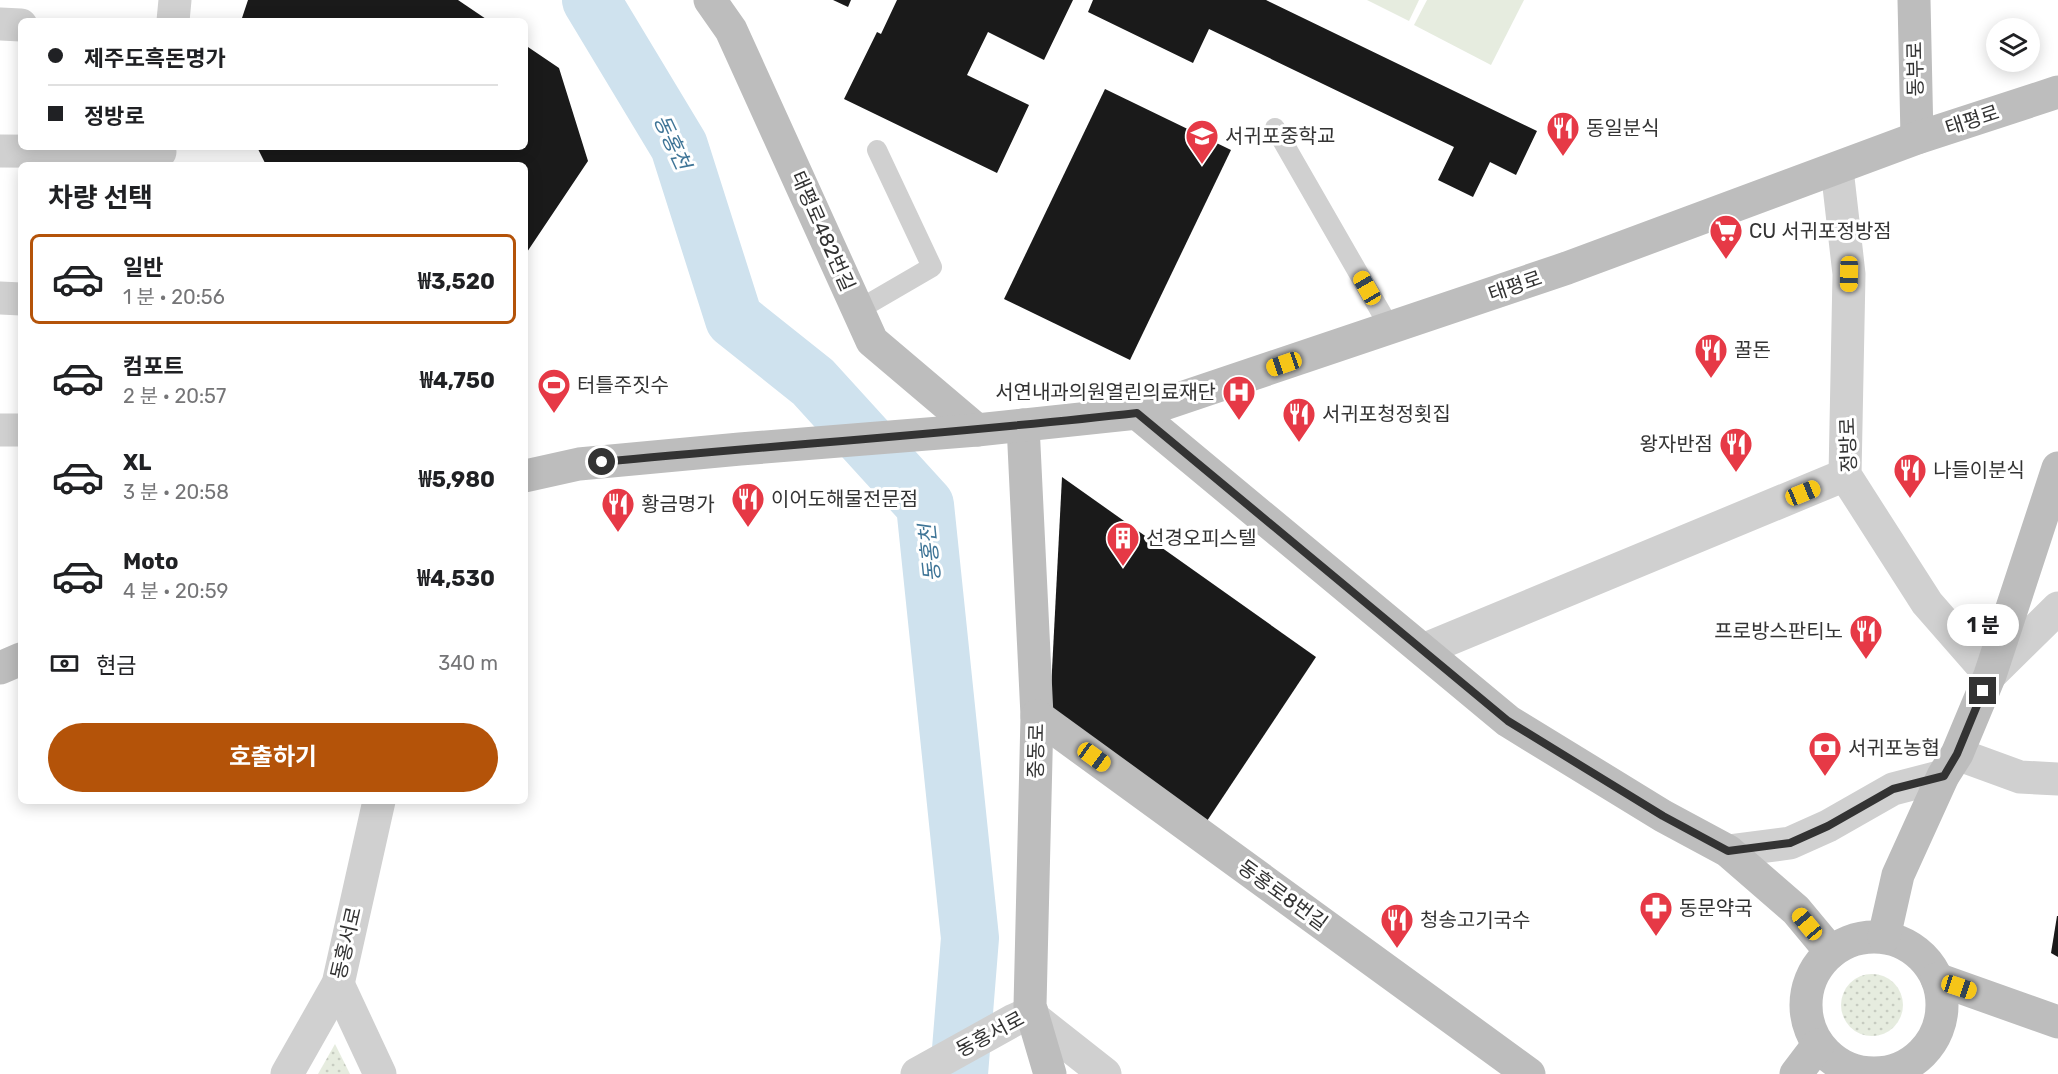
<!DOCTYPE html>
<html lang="ko">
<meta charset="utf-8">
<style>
:root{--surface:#fff;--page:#f2f2f2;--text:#202124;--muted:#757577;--line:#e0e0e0;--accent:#b45309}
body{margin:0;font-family:Rubik,"Noto Sans KR",sans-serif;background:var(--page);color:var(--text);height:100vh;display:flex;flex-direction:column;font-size:22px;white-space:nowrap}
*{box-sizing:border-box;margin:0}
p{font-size:20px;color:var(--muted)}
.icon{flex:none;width:33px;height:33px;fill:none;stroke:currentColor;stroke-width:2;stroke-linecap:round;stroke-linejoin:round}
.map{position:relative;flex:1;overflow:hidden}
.panel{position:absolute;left:18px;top:162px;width:510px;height:642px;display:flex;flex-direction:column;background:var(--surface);border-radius:9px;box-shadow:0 3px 15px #0003}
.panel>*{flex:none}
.hud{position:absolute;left:18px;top:18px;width:510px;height:132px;border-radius:9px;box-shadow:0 3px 15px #0003;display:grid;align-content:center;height:132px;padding:0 30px;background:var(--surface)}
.fabs{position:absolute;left:1986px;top:18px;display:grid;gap:12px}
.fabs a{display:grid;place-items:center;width:54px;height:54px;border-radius:50%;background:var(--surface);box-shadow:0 3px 15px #0003;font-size:30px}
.end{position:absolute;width:27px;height:27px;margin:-14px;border:8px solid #333;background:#fff;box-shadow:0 0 0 3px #fff}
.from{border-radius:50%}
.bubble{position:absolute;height:42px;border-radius:21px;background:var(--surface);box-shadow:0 3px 15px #0003;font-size:20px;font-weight:700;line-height:42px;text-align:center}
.car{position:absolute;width:18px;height:36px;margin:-18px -9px;border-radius:8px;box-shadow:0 0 4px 2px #0007;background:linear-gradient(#f5c518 24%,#345 0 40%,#f5c518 0 76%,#345 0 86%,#f5c518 0)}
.hud b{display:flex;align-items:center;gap:21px;height:57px;font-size:22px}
.hud b+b{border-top:2px solid var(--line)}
.hud i{width:15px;height:15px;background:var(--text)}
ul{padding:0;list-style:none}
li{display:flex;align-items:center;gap:18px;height:90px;margin:0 12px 9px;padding:0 18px;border:3px solid transparent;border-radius:9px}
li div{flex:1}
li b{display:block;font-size:22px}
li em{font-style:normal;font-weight:700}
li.active{border-color:var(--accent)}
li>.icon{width:54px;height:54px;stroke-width:1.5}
h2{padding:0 30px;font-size:27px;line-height:72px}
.pay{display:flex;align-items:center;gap:15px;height:66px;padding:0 30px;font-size:22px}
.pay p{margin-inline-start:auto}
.cta{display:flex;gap:12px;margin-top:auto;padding:12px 30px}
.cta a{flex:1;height:69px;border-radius:36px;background:var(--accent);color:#fff;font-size:24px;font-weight:700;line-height:69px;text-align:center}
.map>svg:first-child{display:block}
.grass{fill:url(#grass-dots)}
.garden{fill:#e6ecdf}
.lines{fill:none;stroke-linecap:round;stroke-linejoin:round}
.river{stroke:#cfe2ee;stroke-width:58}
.building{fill:#1a1a1a}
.lane{stroke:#d0d0d0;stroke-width:20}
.street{stroke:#d0d0d0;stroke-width:33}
.secondary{stroke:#bdbdbd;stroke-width:33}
.route{stroke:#333;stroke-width:8}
.labels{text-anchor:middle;stroke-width:6;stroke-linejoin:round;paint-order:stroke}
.street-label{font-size:20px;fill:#333;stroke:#fff}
.poi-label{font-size:20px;fill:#333;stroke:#fff;text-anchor:start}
.water-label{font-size:21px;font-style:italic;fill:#3f7597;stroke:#fff}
</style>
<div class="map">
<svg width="2058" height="1074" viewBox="0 0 2058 1074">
<defs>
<pattern id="grass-dots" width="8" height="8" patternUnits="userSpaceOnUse" patternTransform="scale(1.5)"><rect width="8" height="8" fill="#e6ecdf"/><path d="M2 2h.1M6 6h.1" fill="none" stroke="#c6cbc0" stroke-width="1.8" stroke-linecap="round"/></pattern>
</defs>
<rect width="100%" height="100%" fill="#fff"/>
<g class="grass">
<circle cx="1872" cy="1005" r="31"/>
<polygon points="335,1044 350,1074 318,1074"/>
</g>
<g class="garden">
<polygon points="1367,0 1419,0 1409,21"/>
<polygon points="1427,0 1524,0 1491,65 1414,25"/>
</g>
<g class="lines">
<polyline class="river" points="591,0 679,146 734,319 813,382 925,505 970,938 959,1074"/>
</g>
<g class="building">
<polygon points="248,0 458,0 489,21 241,21"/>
<polygon points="833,0 851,0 848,7"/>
<polygon points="897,0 1073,0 1044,60 988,32 967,75 1029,105 997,173 844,99 877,32 881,34"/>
<polygon points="1093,0 1266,0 1537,131 1516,175 1490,162 1473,197 1438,180 1454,147 1209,29 1193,63 1088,12"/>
<polygon points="525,45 559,68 588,161 525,255 525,165 266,165 257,147 525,147"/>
<polygon points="1105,89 1231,150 1130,360 1004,299"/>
<polygon points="1062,477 1316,657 1207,821 1050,709"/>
<polygon points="2057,916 2058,916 2058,957 2051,953"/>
</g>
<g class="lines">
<g class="lane">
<polyline points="1275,128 1390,328"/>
<polyline points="858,310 932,267 877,150"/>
</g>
<g class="street">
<polyline points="173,21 175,0"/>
<polyline points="0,24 21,25"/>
<polyline points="0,151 160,152"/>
<polyline points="1837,169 1849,274 1845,475 1927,603 1990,675 2058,608"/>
<polyline points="0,298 21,299"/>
<polyline points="0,430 21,430"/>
<polyline points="1423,650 1845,475"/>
<polyline points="1957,754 2020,777 2058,779"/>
<polyline points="1728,851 1790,843 1828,826 1893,789 1943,776"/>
<polyline points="338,984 380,1074"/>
<polyline points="1034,1018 1105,1074"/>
<polyline points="287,1074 338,984 379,801"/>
<polyline points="917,1074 1014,1020 1032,1012"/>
</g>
<g class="secondary">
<polyline points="710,0 731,30 872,341 977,430"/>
<polyline points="1914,0 1917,138"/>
<polyline points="1137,413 1508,721 1663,816 1728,851 1796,910 1831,952"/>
<polyline points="1023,425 1037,716 1030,1006 1050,1074"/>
<polyline points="525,476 579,464 740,449 977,430 1137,413 1567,268 1917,138 2058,92"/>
<polyline points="0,668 21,659"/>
<polyline points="1037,716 1529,1074"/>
<circle cx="1874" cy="1005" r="68"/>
<polyline points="1884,937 1898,875 1943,776 1957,754 1990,675 2058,468"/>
<polyline points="1937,979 2058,1022"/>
<polyline points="1796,1074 1818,1045"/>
</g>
</g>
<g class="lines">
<path class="route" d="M602,462C780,445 959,433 1137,413L1508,721L1663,816L1728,851L1790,843L1828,826L1893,789L1944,776L1957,754L1983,691"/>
</g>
<defs>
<symbol id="restaurant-pin" viewBox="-11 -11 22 30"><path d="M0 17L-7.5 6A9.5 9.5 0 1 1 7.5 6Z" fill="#e63946" stroke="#fff"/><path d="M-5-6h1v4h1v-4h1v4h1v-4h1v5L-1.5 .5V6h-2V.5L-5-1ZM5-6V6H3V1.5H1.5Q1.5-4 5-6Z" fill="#fff"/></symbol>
<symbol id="school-pin" viewBox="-11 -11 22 30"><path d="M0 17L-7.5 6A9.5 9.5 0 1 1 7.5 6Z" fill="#e63946" stroke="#fff"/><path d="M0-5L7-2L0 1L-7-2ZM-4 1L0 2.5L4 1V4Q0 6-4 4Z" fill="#fff"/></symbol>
<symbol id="supermarket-pin" viewBox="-11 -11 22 30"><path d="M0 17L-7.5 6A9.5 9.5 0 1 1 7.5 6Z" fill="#e63946" stroke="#fff"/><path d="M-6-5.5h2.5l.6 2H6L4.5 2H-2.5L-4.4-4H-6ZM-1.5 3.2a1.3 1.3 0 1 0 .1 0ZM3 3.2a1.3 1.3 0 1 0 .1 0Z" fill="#fff"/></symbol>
<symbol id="stadium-pin" viewBox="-11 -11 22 30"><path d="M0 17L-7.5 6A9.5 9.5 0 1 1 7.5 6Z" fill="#e63946" stroke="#fff"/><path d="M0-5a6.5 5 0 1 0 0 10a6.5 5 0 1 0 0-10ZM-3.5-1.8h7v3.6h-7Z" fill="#fff"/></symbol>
<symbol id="hospital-pin" viewBox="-11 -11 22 30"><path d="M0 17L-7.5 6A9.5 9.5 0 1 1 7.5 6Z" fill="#e63946" stroke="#fff"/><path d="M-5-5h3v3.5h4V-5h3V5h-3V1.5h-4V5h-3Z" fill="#fff"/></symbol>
<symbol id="building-pin" viewBox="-11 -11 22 30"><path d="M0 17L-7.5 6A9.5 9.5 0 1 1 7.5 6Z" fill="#e63946" stroke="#fff"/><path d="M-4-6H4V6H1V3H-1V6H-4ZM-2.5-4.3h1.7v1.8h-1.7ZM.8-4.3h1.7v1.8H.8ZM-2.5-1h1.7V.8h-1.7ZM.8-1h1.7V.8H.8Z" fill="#fff"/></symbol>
<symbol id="bank-pin" viewBox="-11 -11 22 30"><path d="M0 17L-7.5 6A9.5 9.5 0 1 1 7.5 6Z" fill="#e63946" stroke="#fff"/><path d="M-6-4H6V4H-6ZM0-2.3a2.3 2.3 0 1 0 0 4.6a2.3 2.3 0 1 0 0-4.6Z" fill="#fff"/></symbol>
<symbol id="pharmacy-pin" viewBox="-11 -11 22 30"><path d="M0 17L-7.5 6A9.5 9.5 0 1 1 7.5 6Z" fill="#e63946" stroke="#fff"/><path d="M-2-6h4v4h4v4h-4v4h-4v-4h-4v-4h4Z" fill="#fff"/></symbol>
</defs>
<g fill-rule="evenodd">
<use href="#restaurant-pin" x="1544" y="109" width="38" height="52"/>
<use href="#school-pin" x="1183" y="117" width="38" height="52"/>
<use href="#supermarket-pin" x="1707" y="212" width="38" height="52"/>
<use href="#restaurant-pin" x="1692" y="331" width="38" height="52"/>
<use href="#stadium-pin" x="535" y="366" width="38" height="52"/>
<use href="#hospital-pin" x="1220" y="373" width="38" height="52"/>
<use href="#restaurant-pin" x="1280" y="395" width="38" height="52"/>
<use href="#restaurant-pin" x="1717" y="425" width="38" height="52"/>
<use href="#restaurant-pin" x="1891" y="451" width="38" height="52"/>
<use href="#restaurant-pin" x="729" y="480" width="38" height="52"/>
<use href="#restaurant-pin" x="599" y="485" width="38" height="52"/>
<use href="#building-pin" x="1104" y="519" width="38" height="52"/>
<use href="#restaurant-pin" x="1847" y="612" width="38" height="52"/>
<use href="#bank-pin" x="1806" y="729" width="38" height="52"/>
<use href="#pharmacy-pin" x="1637" y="889" width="38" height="52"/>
<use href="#restaurant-pin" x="1378" y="901" width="38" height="52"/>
</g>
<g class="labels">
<g class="street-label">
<text transform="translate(1915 69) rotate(-91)" y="7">동부로</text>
<text transform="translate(1972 120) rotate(-18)" y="7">태평로</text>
<text transform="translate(823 231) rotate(66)" y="7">태평로482번길</text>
<text transform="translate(1515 286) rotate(-19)" y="7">태평로</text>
<text transform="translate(1848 445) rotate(-92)" y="7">정방로</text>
<text transform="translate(1036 751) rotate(-89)" y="7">중동로</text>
<text transform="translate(1283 895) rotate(36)" y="7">동홍로8번길</text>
<text transform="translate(346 943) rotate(-77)" y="7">동홍서로</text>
<text transform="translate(990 1034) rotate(-28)" y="7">동홍서로</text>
</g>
<g class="poi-label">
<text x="1586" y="135">동일분식</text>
<text x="1225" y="143">서귀포중학교</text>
<text x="1749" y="238">CU 서귀포정방점</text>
<text x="1734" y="357">꿀돈</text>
<text x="577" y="392">터틀주짓수</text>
<text x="1216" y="399" text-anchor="end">서연내과의원열린의료재단</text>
<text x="1322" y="421">서귀포청정횟집</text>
<text x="1713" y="451" text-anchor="end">왕자반점</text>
<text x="1933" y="477">나들이분식</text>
<text x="771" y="506">이어도해물전문점</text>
<text x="641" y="511">황금명가</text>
<text x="1146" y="545">선경오피스텔</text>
<text x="1843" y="638" text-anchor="end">프로방스판티노</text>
<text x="1848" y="755">서귀포농협</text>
<text x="1679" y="915">동문약국</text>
<text x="1420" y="927">청송고기국수</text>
</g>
<g class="water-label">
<text transform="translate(672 142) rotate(65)" y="7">동홍천</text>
<text transform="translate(930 553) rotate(-96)" y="7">동홍천</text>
</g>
</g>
</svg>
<div class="fabs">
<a><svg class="icon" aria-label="layers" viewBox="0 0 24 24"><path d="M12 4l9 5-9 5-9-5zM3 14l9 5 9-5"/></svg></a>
</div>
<i class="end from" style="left:602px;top:462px"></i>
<i class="end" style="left:1983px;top:691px"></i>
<div class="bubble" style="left:1947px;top:604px;width:72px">1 분</div>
<i class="car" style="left:1849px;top:274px;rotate:181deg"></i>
<i class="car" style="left:1367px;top:288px;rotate:330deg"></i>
<i class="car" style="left:1284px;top:364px;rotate:251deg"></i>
<i class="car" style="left:1803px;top:493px;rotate:68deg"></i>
<i class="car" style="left:1094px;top:757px;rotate:126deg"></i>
<i class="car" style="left:1807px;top:924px;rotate:320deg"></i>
<i class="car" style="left:1959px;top:987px;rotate:108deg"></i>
<div class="hud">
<b><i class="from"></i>제주도흑돈명가</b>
<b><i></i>정방로</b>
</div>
<section class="panel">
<h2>차량 선택</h2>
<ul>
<li class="active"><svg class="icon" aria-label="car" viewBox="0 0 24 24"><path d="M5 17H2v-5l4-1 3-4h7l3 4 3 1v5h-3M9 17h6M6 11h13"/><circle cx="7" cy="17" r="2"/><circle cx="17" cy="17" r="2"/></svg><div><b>일반</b><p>1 분 · 20:56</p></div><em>₩3,520</em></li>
<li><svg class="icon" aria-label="car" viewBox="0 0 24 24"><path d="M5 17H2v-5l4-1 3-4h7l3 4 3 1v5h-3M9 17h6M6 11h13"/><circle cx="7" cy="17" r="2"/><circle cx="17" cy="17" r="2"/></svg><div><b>컴포트</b><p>2 분 · 20:57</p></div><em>₩4,750</em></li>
<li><svg class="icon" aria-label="car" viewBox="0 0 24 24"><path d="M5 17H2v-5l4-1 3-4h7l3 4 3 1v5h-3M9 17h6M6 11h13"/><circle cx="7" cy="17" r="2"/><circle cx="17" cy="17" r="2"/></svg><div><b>XL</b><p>3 분 · 20:58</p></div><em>₩5,980</em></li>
<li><svg class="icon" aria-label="car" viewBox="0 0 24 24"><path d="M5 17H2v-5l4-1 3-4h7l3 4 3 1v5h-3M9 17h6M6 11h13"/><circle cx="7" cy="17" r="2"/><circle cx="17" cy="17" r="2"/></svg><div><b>Moto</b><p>4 분 · 20:59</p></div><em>₩4,530</em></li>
</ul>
<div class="pay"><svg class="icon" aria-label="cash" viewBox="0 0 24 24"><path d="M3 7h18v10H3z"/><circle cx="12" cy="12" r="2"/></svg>현금<p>340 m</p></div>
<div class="cta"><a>호출하기</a></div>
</section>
</div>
